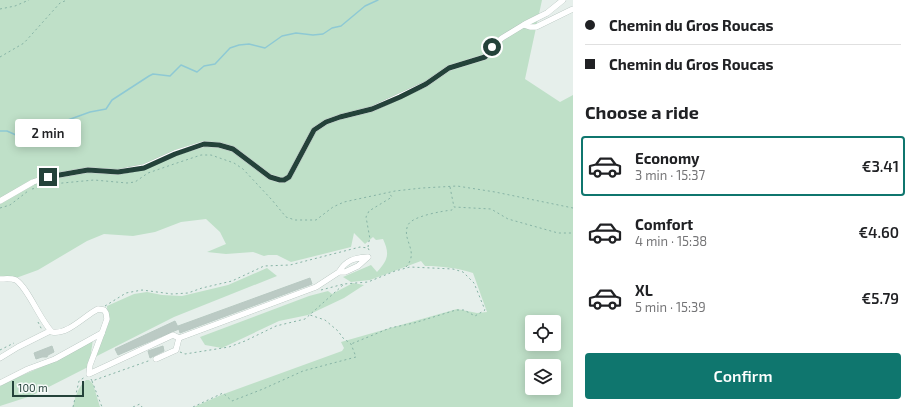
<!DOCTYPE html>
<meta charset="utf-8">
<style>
:root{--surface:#fff;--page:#f6f6f6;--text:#202124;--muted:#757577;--line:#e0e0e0;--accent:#0f766e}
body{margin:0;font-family:"Exo 2",sans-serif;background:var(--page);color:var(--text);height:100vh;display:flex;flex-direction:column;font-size:15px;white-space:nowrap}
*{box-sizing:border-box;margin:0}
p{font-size:13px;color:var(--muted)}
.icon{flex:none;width:22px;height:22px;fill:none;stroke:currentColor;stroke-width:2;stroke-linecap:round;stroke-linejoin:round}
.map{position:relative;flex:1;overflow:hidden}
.details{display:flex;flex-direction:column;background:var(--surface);width:340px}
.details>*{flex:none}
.top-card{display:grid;align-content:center;height:88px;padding:0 12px;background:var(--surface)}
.fabs{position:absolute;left:525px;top:315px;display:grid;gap:8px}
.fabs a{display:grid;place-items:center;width:36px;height:36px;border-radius:4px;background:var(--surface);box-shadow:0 2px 10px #0003;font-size:20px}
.scale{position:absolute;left:12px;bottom:10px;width:72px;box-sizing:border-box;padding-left:4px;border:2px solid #24423a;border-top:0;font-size:11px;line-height:14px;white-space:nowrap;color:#24423a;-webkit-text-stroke:3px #f7fbf9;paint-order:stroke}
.end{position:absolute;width:18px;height:18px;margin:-9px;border:5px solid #24423a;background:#fff;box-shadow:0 0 0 2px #fff}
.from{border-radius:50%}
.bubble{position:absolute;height:28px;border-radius:4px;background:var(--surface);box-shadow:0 2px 10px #0003;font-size:13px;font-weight:600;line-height:28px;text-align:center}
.top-card b{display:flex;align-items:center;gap:14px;height:38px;font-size:15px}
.top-card b+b{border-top:1px solid var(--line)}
.top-card i{width:10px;height:10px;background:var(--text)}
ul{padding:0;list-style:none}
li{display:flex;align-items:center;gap:12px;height:60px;margin:0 8px 6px;padding:0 4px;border:2px solid transparent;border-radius:4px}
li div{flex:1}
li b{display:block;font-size:15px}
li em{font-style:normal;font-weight:600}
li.on{border-color:var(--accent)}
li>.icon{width:36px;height:36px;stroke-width:1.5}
h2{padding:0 12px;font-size:18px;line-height:48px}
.button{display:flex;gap:8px;margin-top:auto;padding:8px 12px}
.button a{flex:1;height:46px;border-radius:4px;background:var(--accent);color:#fff;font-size:16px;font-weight:600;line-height:46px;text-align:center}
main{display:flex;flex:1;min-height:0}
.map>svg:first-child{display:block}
.green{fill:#bfe0c8;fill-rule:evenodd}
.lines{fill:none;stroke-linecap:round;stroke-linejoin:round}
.stream{stroke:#8ec9d4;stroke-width:1.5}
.building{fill:#bbcac4;stroke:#b8c9c2}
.minor-casing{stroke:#a8b8b2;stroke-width:6}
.path{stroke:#86b3a5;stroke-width:1;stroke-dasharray:2 3;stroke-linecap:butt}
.minor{stroke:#fff;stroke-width:5.5}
.route{stroke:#24423a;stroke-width:5}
</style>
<main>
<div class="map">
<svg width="573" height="407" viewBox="0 0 573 407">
<rect width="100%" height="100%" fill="#e6efeb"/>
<g class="green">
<path d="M0,0H542L525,79L560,102L573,95V407H194L221,395L342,351L344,348L341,342L457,309L477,313L487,312L473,273C457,268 442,266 425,266L421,261L370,280L351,282L343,277L371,265L377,272C388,260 390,254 383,239L376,240L373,237L365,244L354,233L351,247L291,262L277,255H268L264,256L253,252L226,254L207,252L226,244L220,232L206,219L181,222L155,232L133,236L104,234L87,241L38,270L16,278L0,276ZM532,322H554V344H532ZM532,366H554V388H532Z"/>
<polygon points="267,268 277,276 174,317 95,357 108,324 107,306 134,294 147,292 162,295 182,296 228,285"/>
<polygon points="353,283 364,285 344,298 308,315 279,321 222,348 205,345 200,337 309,296 328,291 332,294"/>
<polygon points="93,339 90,360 88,367 31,396 0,406 0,385 55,361"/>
<path d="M86,380H89L93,384L100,407H73C75,397 78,387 86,380Z"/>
</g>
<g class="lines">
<polyline class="stream" points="0,131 7,131 16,135 29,128 65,121 90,112 106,109 112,100 149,76 153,74 170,76 181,65 197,72 204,66 215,64 230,48 239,45 249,44 265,48 282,36 296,33 313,35 323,34 332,28 341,26 365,6 378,0"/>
</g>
<g class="building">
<polygon points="310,278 312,284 180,333 178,326"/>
<polygon points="175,321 179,329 118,355 115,349"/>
<polygon points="52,346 54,352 48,355 47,357 42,357 36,359 34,353"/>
<polygon points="163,346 164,351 150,358 148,351"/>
</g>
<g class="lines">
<defs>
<g id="minor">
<polyline points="524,25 530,27 536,27 573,9"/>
<polyline points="0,201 33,182 48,177 88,170 118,172 144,167 175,153 204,144 219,145 233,149 270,177 280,180 284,180 289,177 314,130 326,122 340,117 372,109 426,84 449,68 485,57 492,47 502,38 525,24 547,13 563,0"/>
<path d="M0,279C5,279 11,278 16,280C28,288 40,320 52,332C68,335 84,316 98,309L104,310L106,313L107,319L102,333L55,359L28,369L0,383"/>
<polyline points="102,333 90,365 89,374 173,335 179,338 176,350 156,359"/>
<path d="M179,338L316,287L339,272H345L358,266L368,257C354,258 346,260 339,272"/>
<polyline points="0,358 18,347 50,331"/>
</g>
</defs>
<use href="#minor" class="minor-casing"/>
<g class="path">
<polyline points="0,9 15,6 29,0"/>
<polyline points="0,57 24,43 60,3 67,0"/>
<polyline points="450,187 454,207 491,209 508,219 558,233 573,233"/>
<polyline points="32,189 52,184 94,180 127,183 135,182 148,173 174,164 201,155 211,155 234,163 243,169 272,200 286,217 295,220 316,220 333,207 344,202 395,191 422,188 457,186 495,192 573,208"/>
<polyline points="0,208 10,205 28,191"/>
<polyline points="368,247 369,241 370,239 366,217 369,211 392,197 389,193"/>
<path d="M406,267C420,251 401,240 408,225C412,216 443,211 452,210L454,208"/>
<polyline points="321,290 344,284 368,282 395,271 410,267 453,269 463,272 474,283 485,310 475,316 464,310 456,310 414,323 390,328 351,344"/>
<polyline points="105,306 126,293 142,290 172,294 188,293 202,288 232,281 264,266 290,265 360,247 368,248 370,252"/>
<polyline points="38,322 42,330"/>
<polyline points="0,350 14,343"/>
<polyline points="180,352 185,354 229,347 245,341 276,326 305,319 343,285"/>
<polyline points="91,379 92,381 151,360"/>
<polyline points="92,381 102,407"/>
<polyline points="73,407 79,381 85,377"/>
<polyline points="133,407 140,404 142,407"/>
<polyline points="193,407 223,393 232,401 263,389 303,371 356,357 351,344 343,338 338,331 325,320 310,315"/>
</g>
<use href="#minor" class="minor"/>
</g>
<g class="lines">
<polyline class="route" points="48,177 88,170 118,172 144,168 175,154 204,144 219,145 233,149 270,177 280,180 284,180 289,177 314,130 326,122 340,117 372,109 400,97 426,84 449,68 485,57 492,47"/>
</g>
</svg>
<div class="fabs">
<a><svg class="icon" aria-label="locate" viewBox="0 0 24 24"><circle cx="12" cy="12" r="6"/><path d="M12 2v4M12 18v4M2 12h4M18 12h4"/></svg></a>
<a><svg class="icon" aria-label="layers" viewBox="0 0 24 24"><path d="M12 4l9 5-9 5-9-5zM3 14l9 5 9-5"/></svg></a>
</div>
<div class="scale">100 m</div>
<i class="end from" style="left:492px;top:47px"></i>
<i class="end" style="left:48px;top:177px"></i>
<div class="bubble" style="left:15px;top:119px;width:66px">2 min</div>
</div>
<section class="details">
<div class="top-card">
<b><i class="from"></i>Chemin du Gros Roucas</b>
<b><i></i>Chemin du Gros Roucas</b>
</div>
<h2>Choose a ride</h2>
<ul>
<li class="on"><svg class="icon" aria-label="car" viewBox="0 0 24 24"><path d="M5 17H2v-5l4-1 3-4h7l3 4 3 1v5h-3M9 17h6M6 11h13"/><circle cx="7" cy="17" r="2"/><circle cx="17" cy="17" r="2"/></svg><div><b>Economy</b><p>3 min · 15:37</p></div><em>€3.41</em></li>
<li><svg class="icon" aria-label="car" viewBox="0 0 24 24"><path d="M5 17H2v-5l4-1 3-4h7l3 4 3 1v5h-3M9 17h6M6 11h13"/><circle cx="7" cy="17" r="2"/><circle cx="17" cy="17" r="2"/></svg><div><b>Comfort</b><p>4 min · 15:38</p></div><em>€4.60</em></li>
<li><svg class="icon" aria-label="car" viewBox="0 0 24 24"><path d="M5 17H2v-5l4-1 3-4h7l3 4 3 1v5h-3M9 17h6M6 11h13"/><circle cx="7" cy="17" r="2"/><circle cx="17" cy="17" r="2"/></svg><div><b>XL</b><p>5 min · 15:39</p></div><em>€5.79</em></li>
</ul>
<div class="button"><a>Confirm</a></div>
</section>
</main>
